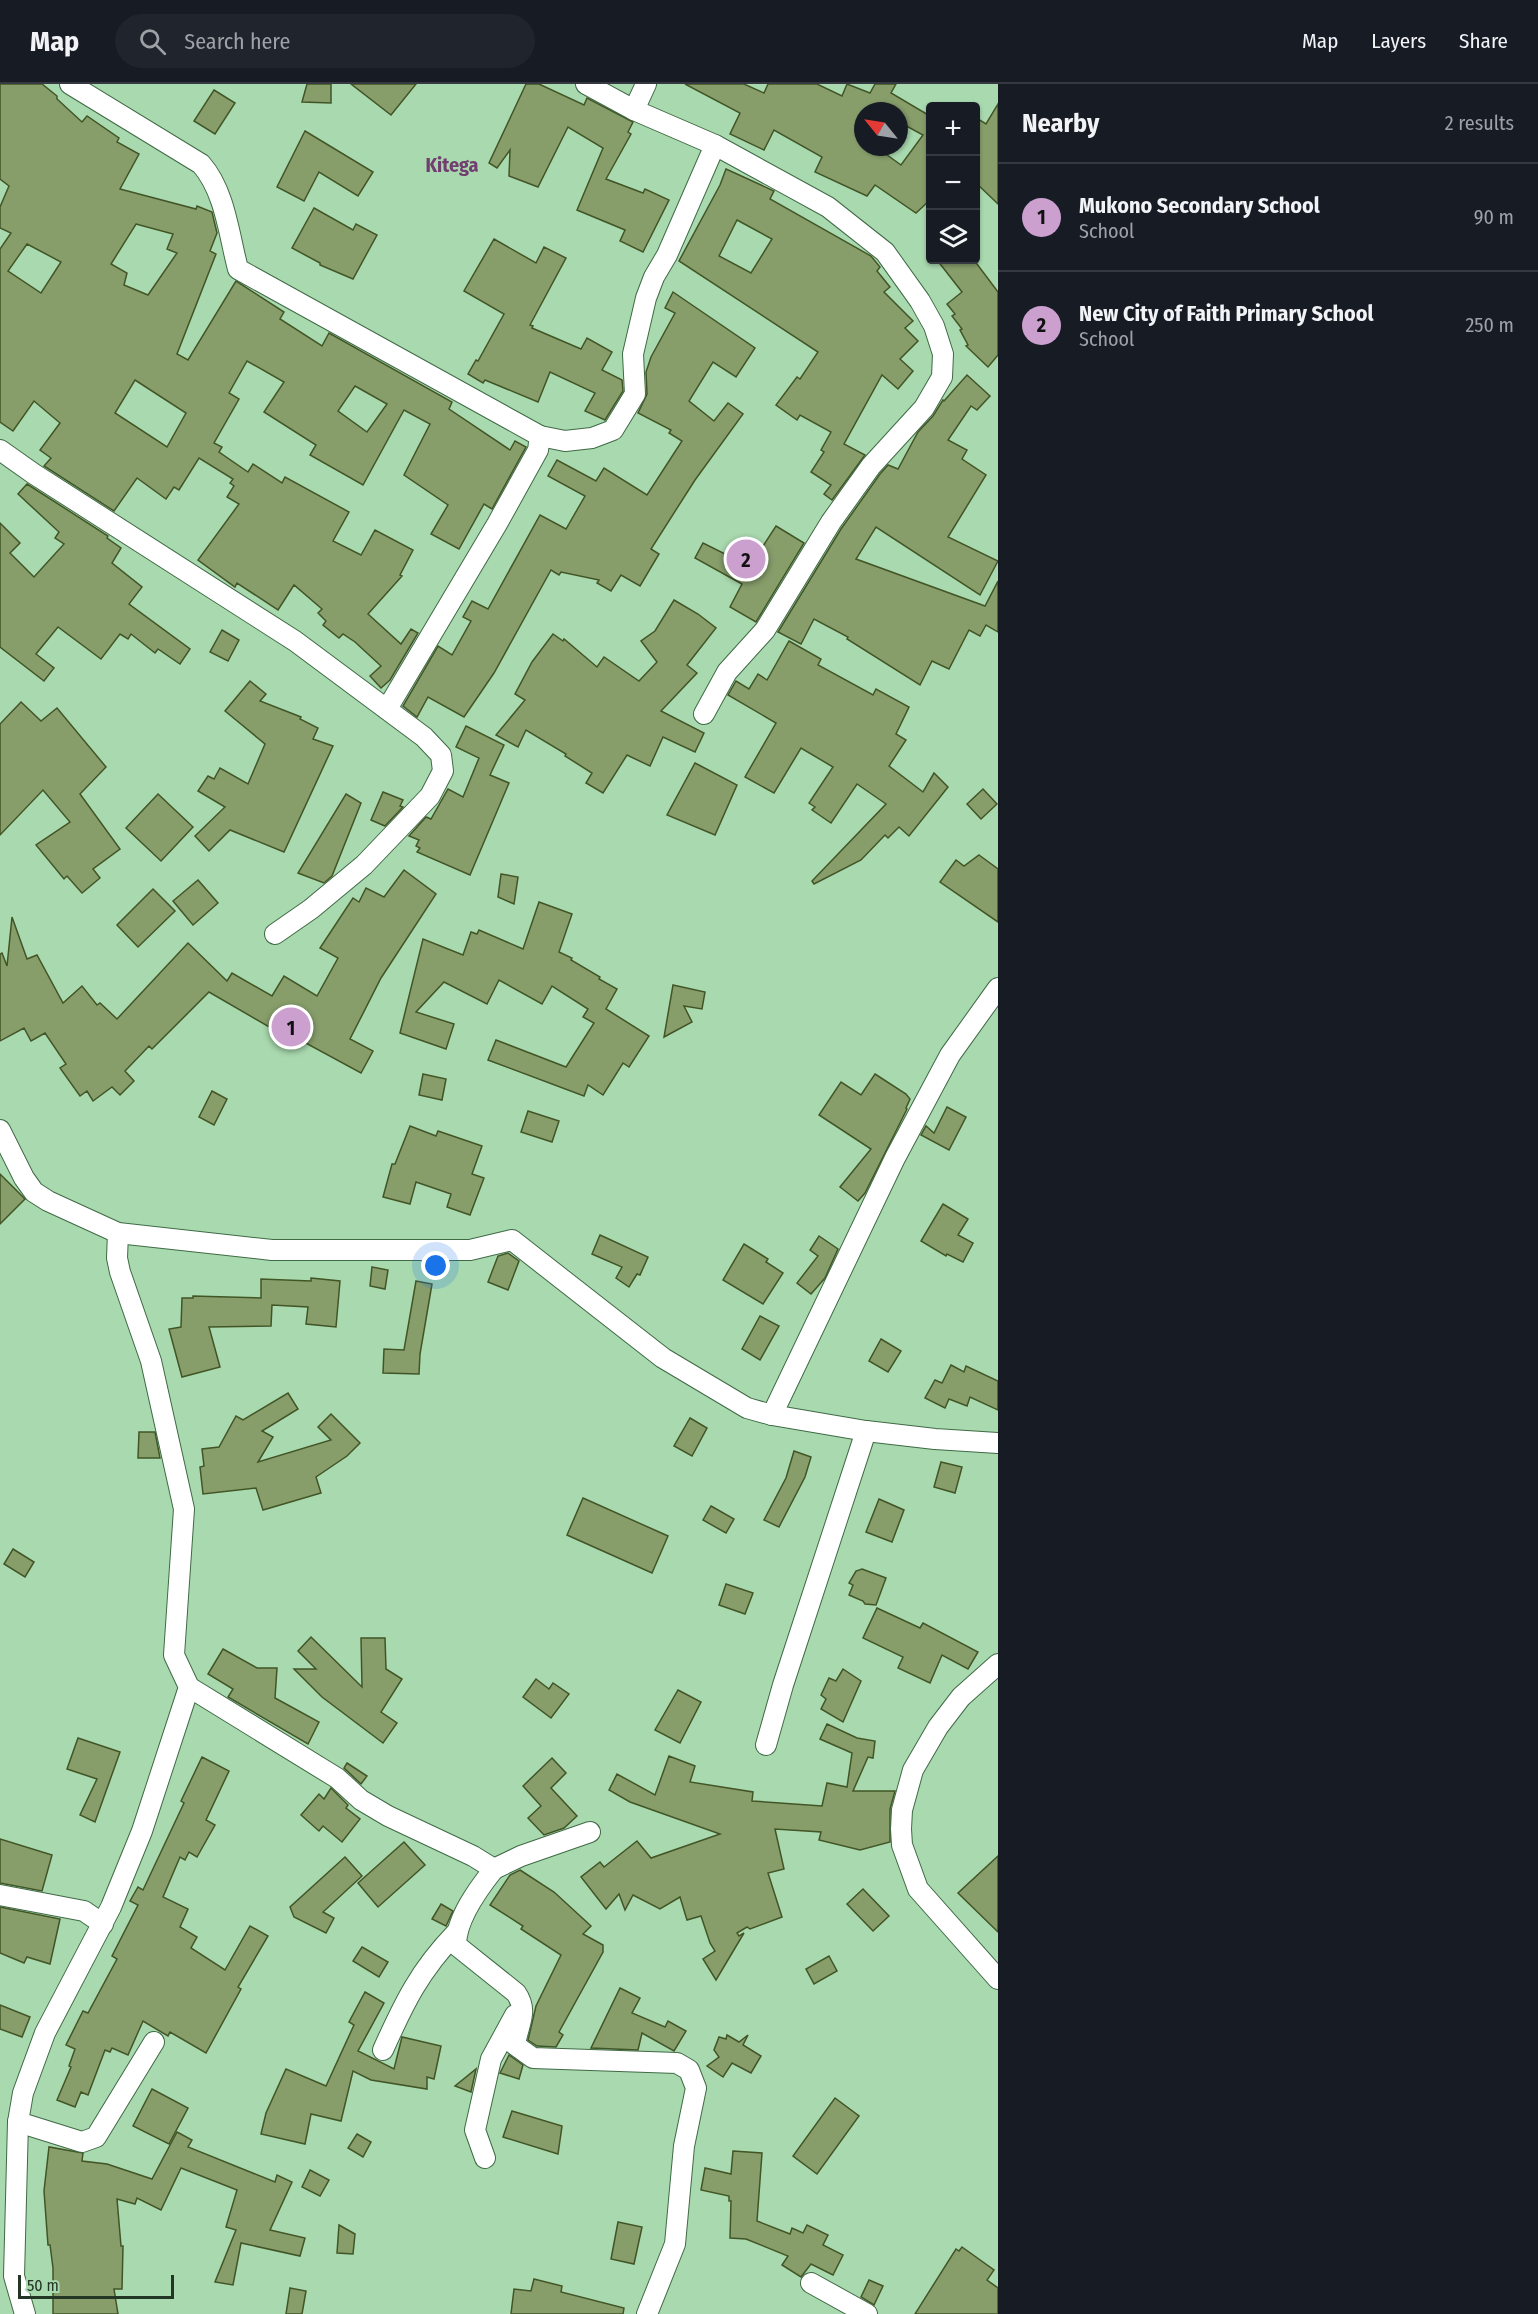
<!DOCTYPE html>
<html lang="en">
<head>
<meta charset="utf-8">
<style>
  body { margin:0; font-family:"Fira Sans Condensed",sans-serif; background:#20242c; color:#f1f3f6 }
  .controls { position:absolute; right:18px; top:18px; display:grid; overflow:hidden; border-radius:6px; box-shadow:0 2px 4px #0004 }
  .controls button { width:54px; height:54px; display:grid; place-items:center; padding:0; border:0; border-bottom:2px solid #363941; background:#171b24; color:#f1f3f6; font:30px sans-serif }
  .compass { position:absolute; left:854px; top:18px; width:54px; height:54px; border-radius:50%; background:#171b24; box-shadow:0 2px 4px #0004; rotate:300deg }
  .scale { position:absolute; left:18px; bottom:15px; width:156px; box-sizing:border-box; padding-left:6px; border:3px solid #233525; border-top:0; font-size:16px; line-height:21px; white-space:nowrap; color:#233525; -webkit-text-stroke:4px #a9d9af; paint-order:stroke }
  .you { position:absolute; left:436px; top:1182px; width:21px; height:21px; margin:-15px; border:4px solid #fff; border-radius:50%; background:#1a73e8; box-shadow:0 0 0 9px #1a73e833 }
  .badge { display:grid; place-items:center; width:39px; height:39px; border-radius:50%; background:#cb9fce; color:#111; font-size:20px; font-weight:700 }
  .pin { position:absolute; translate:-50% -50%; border:3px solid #fff; box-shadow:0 2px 6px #0006 }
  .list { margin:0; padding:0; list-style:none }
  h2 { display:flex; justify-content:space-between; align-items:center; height:78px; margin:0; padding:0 24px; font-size:26px }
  h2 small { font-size:20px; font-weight:400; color:#9ea1a6 }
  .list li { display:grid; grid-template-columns:39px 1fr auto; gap:18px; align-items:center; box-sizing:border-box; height:108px; padding:0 24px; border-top:2px solid #363941 }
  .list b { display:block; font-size:22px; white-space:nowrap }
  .list p { margin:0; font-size:20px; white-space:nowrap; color:#9ea1a6 }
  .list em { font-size:20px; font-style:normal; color:#9ea1a6 }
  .icon { flex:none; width:33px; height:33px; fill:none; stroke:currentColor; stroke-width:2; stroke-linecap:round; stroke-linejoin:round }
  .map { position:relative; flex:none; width:998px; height:2230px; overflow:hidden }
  header { display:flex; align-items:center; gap:36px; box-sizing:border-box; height:84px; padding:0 30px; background:#171b24; border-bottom:2px solid #363941 }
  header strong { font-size:28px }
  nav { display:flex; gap:33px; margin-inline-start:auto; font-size:21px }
  .search { width:420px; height:54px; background:#20242c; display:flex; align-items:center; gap:15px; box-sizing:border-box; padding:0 21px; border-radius:33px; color:#9ea1a6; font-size:22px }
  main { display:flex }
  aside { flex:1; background:#171b24 }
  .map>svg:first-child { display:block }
  .building { fill:#879e6b; stroke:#425526; stroke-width:1.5; fill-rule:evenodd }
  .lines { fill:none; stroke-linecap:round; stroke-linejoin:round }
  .street-casing { stroke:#3f6a45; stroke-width:22 }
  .street { stroke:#fff; stroke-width:20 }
  .labels { text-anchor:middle; stroke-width:4.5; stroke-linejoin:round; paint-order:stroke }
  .quarter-label { font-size:20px; font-weight:bold; fill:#713e6f; stroke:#a9d9af }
</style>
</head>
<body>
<header>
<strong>Map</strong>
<div class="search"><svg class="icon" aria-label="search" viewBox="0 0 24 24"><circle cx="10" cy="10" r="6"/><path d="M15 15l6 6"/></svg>Search here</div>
<nav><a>Map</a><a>Layers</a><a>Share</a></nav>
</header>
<main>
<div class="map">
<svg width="998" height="2230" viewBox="0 0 998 2230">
  <rect width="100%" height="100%" fill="#a9d9af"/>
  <!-- building -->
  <g class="building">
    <path d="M0,0H42L57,12V15L82,38L87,32L119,54L117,58L139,70L120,105L196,125L197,122L212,128L217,149L210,167L216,170L177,270L188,276L236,197L284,228L280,235L322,262L329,249L452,318L449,325L510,366L515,357L526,363L492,425L484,420L459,465L431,450L448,421L404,391L430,340L404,326L363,401L310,371L316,361L264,328L284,298L247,277L229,309L239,315L214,359L222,363L219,368L248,388L253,380L282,399L285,393L349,428L333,457L361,471L375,446L413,466L400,491L402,492L368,530L401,560L411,545L418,549L390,596L381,604L370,592L381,582L355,558L343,550L339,554L323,541L326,537L318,529L322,525L294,501L278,526L237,499L235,503L198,476L239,420L227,413L234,402L230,399L233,395L199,374L179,406L174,403L166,415L137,394L114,427L44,382L51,374L40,366L60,339L34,317L13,347L0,338V165L11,149L0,144V123L9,102L0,95ZM136,140L173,150L167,165L177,169L148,211L124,201L127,189L111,180ZM27,160L61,178L41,209L8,187ZM135,296L186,329L167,363L115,329ZM355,302L387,320L367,348L338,327Z"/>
    <polygon points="307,0 331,0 331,19 302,18"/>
    <polygon points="351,0 416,0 391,31"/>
    <polygon points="526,0 539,0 584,21 587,14 633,38 628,48 631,50 606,95 643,109 645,105 669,116 643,168 620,157 625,146 577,126 603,64 568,43 538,103 509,92 510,66 497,84 489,79"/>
    <path d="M685,0H744L764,9L768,0H817L842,12L847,0L870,9L875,0H896L891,9L930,32V116L916,129L875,101L867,112L815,88L822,73L774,46L764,66L730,50L740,29ZM863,27H899V38L923,51L901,81L876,63H863Z"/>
    <polygon points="214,6 235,19 215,50 194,37"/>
    <polygon points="998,20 998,120 975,98 975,33 986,40"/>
    <polygon points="305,47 373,88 358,112 319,88 304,117 277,103"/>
    <path d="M726,85L774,107L770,115L871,172L880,183L877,187L890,203L884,208L913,237L905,244L918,257L900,275L913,287L898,305L882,291L844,360L865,371L832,416L824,410L831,401L811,388L824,368L821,366L831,348L800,331L797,336L776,321L797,293L800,295L818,268L679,177L720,101ZM737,136L772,155L751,189L719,172Z"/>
    <polygon points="314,124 353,146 356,140 377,151 353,195 320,181 320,179 292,164"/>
    <polygon points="494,155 536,179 544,163 566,174 530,241 533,242 532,244 581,265 587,254 612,268 602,286 622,296 623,307 605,336 585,327 595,309 550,288 538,318 485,296 483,299 468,290 476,276 478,277 504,230 464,207"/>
    <polygon points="937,176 974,176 998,208 998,271 988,283 966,262 968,261 960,246 962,245 952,232 955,230 947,220 962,208"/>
    <polygon points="673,208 755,264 736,293 713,278 689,317 714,337 728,319 743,330 695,396 651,465 659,470 640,502 621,491 611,507 597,499 599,496 561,488 559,491 551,486 494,589 464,633 428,613 417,633 403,622 438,562 452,571 471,537 463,533 472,517 488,525 540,431 566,445 585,412 548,392 557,376 596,397 604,384 647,411 682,357 669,349 671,346 638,329 647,310 646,288 651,273 675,229 665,224"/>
    <polygon points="967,291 990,312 977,326 971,322 948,356 967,366 962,375 986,391 948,453 998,477 980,511 876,443 856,475 985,522 998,497 998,548 986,541 980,552 969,546 949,585 932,577 920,601 847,555 848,553 814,535 801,560 778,548 841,445 880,390 888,381 898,385 918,348 933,332 943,316 944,317"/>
    <polygon points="27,400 108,452 107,454 121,464 112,479 142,503 129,520 190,565 180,580 158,565 155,569 131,550 128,555 120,550 101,575 58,543 36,570 54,584 44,597 0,563 0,439 20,459 10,469 34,493 64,460 55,454 59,448 18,410"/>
    <polygon points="776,442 804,459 756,538 730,523 742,500 695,474 703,459 727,471 731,462 756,473"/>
    <polygon points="674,516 698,530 716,544 687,581 697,589 661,627 704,649 695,668 663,653 650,682 627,671 603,709 586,699 592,689 565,672 566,670 526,646 518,663 496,651 525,616 515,610 532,578 553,550 563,557 564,555 597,583 604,573 639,597 657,578 641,557 655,547"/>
    <polygon points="222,546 239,556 228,577 210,568"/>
    <polygon points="789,557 821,575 818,581 873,611 876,605 909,623 896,650 906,656 889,682 923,708 934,689 948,703 909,752 899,743 888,754 885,751 861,776 814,800 812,797 886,720 857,700 831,739 812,726 815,723 809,719 833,683 801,664 774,709 745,693 776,639 728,611 736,597 749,605 758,590 767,596"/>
    <polygon points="250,597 266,610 260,617 301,633 300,635 318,644 313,655 333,662 284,768 230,746 209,767 195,752 225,723 198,707 208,692 214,695 220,684 248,700 265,660 225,627"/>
    <polygon points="21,618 41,637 57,624 106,683 80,710 120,765 93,785 100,794 82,809 67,792 64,795 36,761 70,738 43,706 0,751 0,640"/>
    <polygon points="466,642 504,661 490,691 509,699 470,791 417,768 420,764 416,762 419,756 409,752 426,733 431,735 448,705 463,713 479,674 456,663"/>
    <polygon points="695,679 737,701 715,751 667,731"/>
    <polygon points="983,705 997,720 981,735 967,720"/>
    <polygon points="383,708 403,716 400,722 403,723 385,742 371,736"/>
    <polygon points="158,710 193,743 161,777 126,744"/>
    <polygon points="346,710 361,719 332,792 324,799 298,789"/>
    <polygon points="979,771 998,785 998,838 940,798 956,776 964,782"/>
    <polygon points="404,786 436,810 381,894 350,955 373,967 361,989 304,958 302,962 209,908 152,965 149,962 125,987 134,997 120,1011 112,1003 93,1017 87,1007 80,1012 60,984 66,980 45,949 31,957 24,944 0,957 0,870 2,869 7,882 12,833 27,875 37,871 63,919 82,902 97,921 100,919 117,935 188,859 227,897 232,889 272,912 284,892 317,912 338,874 320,864 353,814 359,818 366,804 384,813"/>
    <polygon points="501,790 518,793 514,820 498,813"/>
    <polygon points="198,796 218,819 193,841 173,817"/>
    <polygon points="153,805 175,827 138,863 117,841"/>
    <polygon points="539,818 572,830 559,868 572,874 571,876 600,893 599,895 617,905 606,925 649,952 629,983 623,979 603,1011 588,1001 584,1012 488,976 496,956 566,983 594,939 583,933 588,925 552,902 542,920 499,896 487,920 444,898 416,928 454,940 446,965 400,949 423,855 463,871 471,848 477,850 479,846 523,865"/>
    <polygon points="673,901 705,908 702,925 684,922 692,938 664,953"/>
    <polygon points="423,990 446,995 442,1016 419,1011"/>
    <polygon points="875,990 906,1010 910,1015 906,1024 907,1025 865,1109 858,1117 840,1103 871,1065 819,1031 841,998 861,1011"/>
    <polygon points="212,1007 227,1015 214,1041 199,1033"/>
    <polygon points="947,1023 966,1033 949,1066 921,1051 926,1042 934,1049"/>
    <polygon points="528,1027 559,1037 552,1058 521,1048"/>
    <polygon points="410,1042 436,1052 438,1047 482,1062 472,1090 484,1094 470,1131 447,1123 451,1110 416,1098 410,1120 383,1113 392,1080 395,1080"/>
    <polygon points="0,1090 25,1115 0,1140"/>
    <polygon points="943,1120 968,1135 958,1151 973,1159 963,1178 947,1170 946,1172 921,1157"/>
    <polygon points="600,1151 648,1173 640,1191 637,1190 629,1203 616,1194 622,1183 592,1170"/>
    <polygon points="819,1152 838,1165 825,1194 811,1210 797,1199 818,1172 810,1166"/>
    <polygon points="744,1160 768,1175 766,1178 783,1189 763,1220 723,1196"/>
    <polygon points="508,1169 519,1177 508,1206 488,1198 498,1172"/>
    <polygon points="372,1183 388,1186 385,1205 370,1202"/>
    <polygon points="311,1194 340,1197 336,1243 306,1240 308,1223 272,1221 271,1242 209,1243 220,1283 182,1293 169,1245 181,1243 182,1214 193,1214 193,1212 261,1214 261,1195 311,1197"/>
    <polygon points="416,1197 432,1200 420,1270 419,1290 383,1289 384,1265 404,1266"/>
    <polygon points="760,1232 779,1242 760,1276 742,1265"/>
    <polygon points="881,1255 901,1267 888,1288 869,1277"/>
    <polygon points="951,1281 964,1288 966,1282 998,1297 998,1326 970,1313 967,1322 949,1315 945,1324 925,1314 935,1296 942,1299"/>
    <polygon points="288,1309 298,1325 262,1347 273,1353 258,1378 331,1356 318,1343 331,1330 360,1359 347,1372 316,1393 321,1409 263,1426 256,1404 203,1410 200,1383 204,1382 202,1365 219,1363 236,1332 243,1336"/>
    <polygon points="690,1334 707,1344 692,1372 674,1362"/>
    <polygon points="139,1348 155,1348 160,1374 138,1374"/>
    <polygon points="794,1367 811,1373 805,1393 779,1443 764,1436 786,1394"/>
    <polygon points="941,1378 962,1383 955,1409 934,1403"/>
    <polygon points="583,1414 668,1452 652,1489 567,1451"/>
    <polygon points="879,1415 904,1426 892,1458 866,1448"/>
    <polygon points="711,1422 734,1435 726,1449 703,1436"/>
    <polygon points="13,1465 34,1478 25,1493 4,1480"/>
    <polygon points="862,1485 886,1494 876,1521 865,1520 863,1517 849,1511 853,1501 849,1499 856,1487"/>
    <polygon points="726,1500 753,1509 745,1530 719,1521"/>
    <polygon points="877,1524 920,1544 923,1539 978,1568 968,1585 942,1571 930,1599 898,1584 903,1573 863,1554"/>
    <polygon points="311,1553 362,1603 361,1554 385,1554 386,1585 402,1595 381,1628 397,1639 383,1659 322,1613 294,1585 316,1585 298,1567"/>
    <polygon points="223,1565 257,1584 277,1584 275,1614 319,1638 308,1660 228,1613 233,1605 208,1590"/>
    <polygon points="843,1585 861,1597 843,1638 821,1625 826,1615 821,1611 829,1594 836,1597"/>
    <polygon points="536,1595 549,1605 553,1599 569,1610 551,1634 523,1613"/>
    <polygon points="678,1606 701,1618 680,1659 655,1646"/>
    <polygon points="827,1640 857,1654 875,1657 873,1674 868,1673 853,1707 895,1707 890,1725 890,1758 860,1766 819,1756 821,1748 775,1745 784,1785 768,1789 782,1833 750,1845 747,1843 737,1849 739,1852 744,1849 716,1896 703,1875 715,1867 710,1859 701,1832 687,1836 680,1813 660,1825 633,1811 625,1826 619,1810 606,1825 581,1793 600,1778 604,1783 637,1757 651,1774 720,1750 630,1718 609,1706 617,1690 655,1711 669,1672 695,1682 690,1698 753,1708 752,1717 822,1722 827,1699 847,1703 852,1669 820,1655"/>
    <polygon points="78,1654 120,1668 95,1738 80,1731 97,1695 67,1685"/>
    <polygon points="202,1673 229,1687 206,1736 215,1741 197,1773 189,1768 185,1776 180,1773 163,1813 188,1825 180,1843 197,1853 191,1864 225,1886 250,1842 268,1852 238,1903 241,1905 206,1969 170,1948 168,1952 143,1937 128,1971 112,1964 110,1968 105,1966 88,2011 81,2008 75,2023 57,2016 71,1983 69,1982 75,1965 66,1961 83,1927 88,1929 117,1875 112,1872 138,1821 130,1817 138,1803 143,1806 184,1719 181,1717"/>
    <polygon points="552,1674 566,1689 551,1704 577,1732 564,1744 544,1751 528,1734 541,1722 523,1702"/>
    <polygon points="347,1679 367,1692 361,1700 344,1684"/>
    <polygon points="331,1704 348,1721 346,1724 360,1735 342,1758 323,1742 319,1747 301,1731 319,1710 324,1715"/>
    <polygon points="0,1755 52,1771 42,1807 0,1799"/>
    <polygon points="404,1758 425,1781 378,1823 358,1799"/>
    <polygon points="998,1772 998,1848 958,1809"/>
    <polygon points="345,1773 362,1792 323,1828 334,1834 326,1849 294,1833 290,1823"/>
    <polygon points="520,1786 554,1808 591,1842 583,1850 603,1861 603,1868 559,1948 563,1951 556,1963 537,1962 528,1956 536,1922 561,1871 521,1845 523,1842 490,1821 510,1791"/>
    <polygon points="863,1805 889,1832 873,1847 847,1820"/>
    <polygon points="441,1820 453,1827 446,1842 432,1835"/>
    <polygon points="0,1823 60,1835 50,1880 27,1873 24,1879 0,1869"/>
    <polygon points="362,1863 388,1878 379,1893 353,1877"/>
    <polygon points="829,1872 837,1887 814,1900 806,1885"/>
    <polygon points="620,1904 640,1914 632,1929 665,1943 668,1937 686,1947 674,1967 642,1949 638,1966 591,1964"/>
    <polygon points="365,1908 384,1919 358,1967 394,1985 402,1953 441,1962 434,1995 427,1993 427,2005 371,1996 353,1987 341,2037 311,2030 305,2060 261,2050 266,2029 286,1985 326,2002 354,1941 349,1938"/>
    <polygon points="0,1921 30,1933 22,1953 0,1945"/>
    <polygon points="727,1951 739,1958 748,1951 743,1961 761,1972 751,1989 732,1979 723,1993 707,1982 719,1973 714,1966 719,1953 726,1955"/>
    <polygon points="509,1971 523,1981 519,1995 500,1989"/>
    <polygon points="476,1985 471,2008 455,2002"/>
    <polygon points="152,2005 188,2024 169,2060 133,2042"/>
    <polygon points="835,2014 859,2032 817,2090 793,2072"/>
    <polygon points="512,2027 562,2042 558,2070 503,2053"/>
    <polygon points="177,2048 192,2056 188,2063 275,2098 277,2091 292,2098 270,2146 305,2154 300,2172 241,2159 233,2201 215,2198 236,2146 226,2143 237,2106 181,2084 161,2126 137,2114 135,2120 117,2115 121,2162 123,2162 122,2205 114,2205 118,2230 53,2230 53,2184 50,2161 48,2161 44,2107 49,2063 83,2069 82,2077 107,2080 152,2095"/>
    <polygon points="357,2050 371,2058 363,2073 348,2064"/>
    <polygon points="733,2067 762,2069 757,2137 790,2150 792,2144 803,2149 807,2141 828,2151 823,2161 843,2171 833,2191 811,2180 801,2193 782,2181 788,2172 746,2155 730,2154 731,2117 729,2117 729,2112 701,2106 705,2084 731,2090"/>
    <polygon points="310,2086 329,2096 320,2112 302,2103"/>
    <polygon points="618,2138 642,2143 634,2180 611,2175"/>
    <polygon points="339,2141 355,2150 353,2170 337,2169"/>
    <polygon points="962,2163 994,2186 987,2196 998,2204 998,2230 915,2230 956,2165 959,2167"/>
    <polygon points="534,2195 562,2202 561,2208 624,2224 623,2230 511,2230 514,2205 531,2207"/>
    <polygon points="869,2196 883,2202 874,2221 861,2213"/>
    <polygon points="290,2204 306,2207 302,2230 286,2230"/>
  </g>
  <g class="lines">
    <defs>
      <g id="street">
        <path d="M70,0L201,80C225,107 229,151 238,185L540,352L565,357L592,354L613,346L635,310L633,270L646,214L654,193L667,171L715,61"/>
        <polyline points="586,0 634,26 715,61 828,123 885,168 920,217 934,242 943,270 942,293 924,324 871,382 831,438 765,546 727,588 704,630"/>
        <polyline points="634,26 646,0"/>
        <polyline points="0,366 34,390 295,557 424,653 441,671 443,687 430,712 364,781 311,825 275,850"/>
        <polyline points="387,625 497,440 538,366 540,352"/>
        <polyline points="0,1046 24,1094 34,1108 48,1117 118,1149 272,1166 470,1166 512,1156 663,1274 747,1324 772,1331 866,1347 935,1355 998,1359"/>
        <polyline points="772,1331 895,1074 950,971 998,904"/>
        <polyline points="998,1580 961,1613 938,1643 913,1686 902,1726 901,1745 902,1761 918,1805 998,1895"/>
        <path d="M189,1603L337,1694L361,1716L388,1732L473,1772L494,1785C478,1805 456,1835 456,1861L516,1909C529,1928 518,1940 515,1961L533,1974L677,1979L689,1986L696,2004L684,2062L675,2160L647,2230"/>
        <polyline points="766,1661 783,1601 866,1347"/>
        <polyline points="494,1785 521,1772 590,1748"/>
        <polyline points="0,1811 84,1827 103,1840"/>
        <path d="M383,1966C404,1919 420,1886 456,1849"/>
        <polyline points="18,2038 82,2058 96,2053 154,1958"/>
        <polyline points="485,2074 475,2046 491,1975 515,1931"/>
        <polyline points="811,2199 867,2230"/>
        <polyline points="25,2230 14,2192 18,2038 23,2009 45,1949 111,1823 142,1747 189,1603 174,1571 184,1425 151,1277 120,1188 117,1174 118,1149"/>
      </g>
    </defs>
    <!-- street casing -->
    <use href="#street" class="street-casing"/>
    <!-- street -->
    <use href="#street" class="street"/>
  </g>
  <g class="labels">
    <!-- quarter labels -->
    <g class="quarter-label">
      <text x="452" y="88">Kitega</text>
    </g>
  </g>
</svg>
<div class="controls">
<button>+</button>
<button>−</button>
<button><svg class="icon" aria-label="layers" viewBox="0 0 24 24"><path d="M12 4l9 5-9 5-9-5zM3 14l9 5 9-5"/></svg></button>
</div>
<svg class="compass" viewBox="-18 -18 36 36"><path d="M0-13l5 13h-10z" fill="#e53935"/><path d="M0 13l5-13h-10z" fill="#9ea1a6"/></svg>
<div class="scale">50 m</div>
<div class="you"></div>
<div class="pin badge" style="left:291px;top:943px">1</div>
<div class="pin badge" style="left:746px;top:475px">2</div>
</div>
<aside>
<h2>Nearby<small>2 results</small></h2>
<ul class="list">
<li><span class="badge">1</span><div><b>Mukono Secondary School</b><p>School</p></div><em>90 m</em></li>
<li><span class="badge">2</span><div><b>New City of Faith Primary School</b><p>School</p></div><em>250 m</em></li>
</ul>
</aside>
</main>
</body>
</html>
